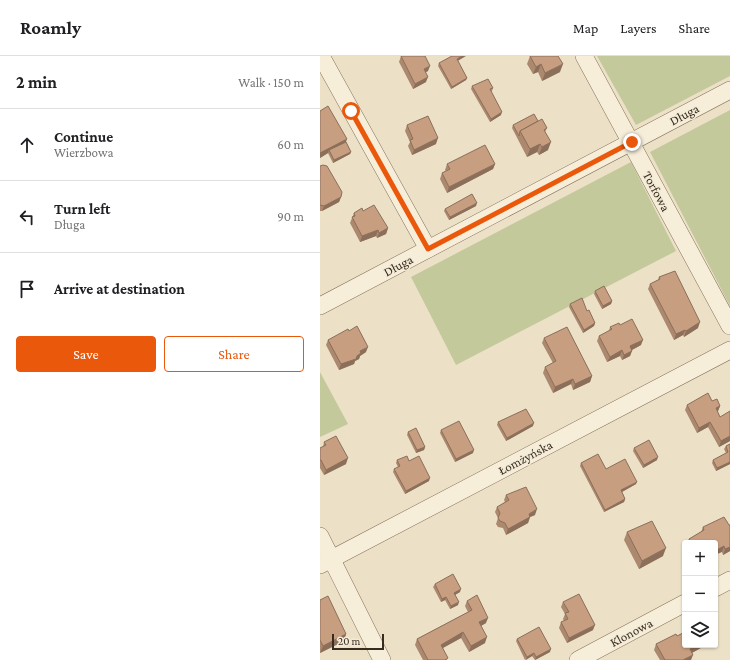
<!DOCTYPE html>
<html lang="en">
<head>
<meta charset="utf-8">
<style>
  body { margin:0; font-family:"Crimson Pro",serif; background:#f2f2f2; color:#202124 }
  .controls { position:absolute; right:12px; bottom:12px; display:grid; overflow:hidden; border-radius:4px; box-shadow:0 1px 3px #0004 }
  .controls button { width:36px; height:36px; display:grid; place-items:center; padding:0; border:0; border-bottom:1px solid #e0e0e0; background:#fff; color:#202124; font:20px sans-serif }
  .scale { position:absolute; left:12px; bottom:10px; width:52px; box-sizing:border-box; padding-left:4px; border:2px solid #382c20; border-top:0; font-size:11px; line-height:14px; white-space:nowrap; color:#382c20; -webkit-text-stroke:3px #f4ebd7; paint-order:stroke }
  .stop { position:absolute; width:12px; height:12px; margin:-9px; border:3px solid #ea580c; border-radius:50%; background:#fff }
  .stop.end { background:#ea580c; border-color:#fff; box-shadow:0 1px 4px #0008 }
  .list { margin:0; padding:0; list-style:none }
  h2 { display:flex; justify-content:space-between; align-items:center; height:52px; margin:0; padding:0 16px; font-size:17px }
  h2 small { font-size:13px; font-weight:400; color:#757577 }
  .list li { display:grid; grid-template-columns:26px 1fr auto; gap:12px; align-items:center; box-sizing:border-box; height:72px; padding:0 16px; border-top:1px solid #e0e0e0 }
  .list b { display:block; font-size:15px; white-space:nowrap }
  .list p { margin:0; font-size:13px; white-space:nowrap; color:#757577 }
  .list em { font-size:13px; font-style:normal; color:#757577 }
  .actions { display:flex; gap:8px; padding:12px 16px }
  .actions a { flex:1; padding:9px 0; border:1px solid #ea580c; border-radius:4px; text-align:center; font-size:14px; color:#ea580c }
  .actions .main { background:#ea580c; color:#fff }
  .icon { flex:none; width:22px; height:22px; fill:none; stroke:currentColor; stroke-width:2; stroke-linecap:round; stroke-linejoin:round }
  .map { position:relative; flex:none; width:410px; height:604px; overflow:hidden }
  header { display:flex; align-items:center; gap:24px; box-sizing:border-box; height:56px; padding:0 20px; background:#fff; border-bottom:1px solid #e0e0e0 }
  header strong { font-size:19px }
  nav { display:flex; gap:22px; margin-inline-start:auto; font-size:14px }
  main { display:flex }
  aside { flex:1; background:#fff }
  .map>svg:first-child { display:block }
  .green { fill:#c4c99c }
  .lines { fill:none; stroke-linecap:round; stroke-linejoin:round }
  .minor-casing { stroke:#86745e; stroke-width:18 }
  .minor { stroke:#f7eeda; stroke-width:17 }
  .wall { fill:#ab886e }
  .shaded-wall { fill:#8b6f5a }
  .building { fill:#c79e80; stroke:#8b6f5a }
  .route { stroke:#ea580c; stroke-width:5 }
  .labels { text-anchor:middle; stroke-width:3; stroke-linejoin:round; paint-order:stroke }
  .street-label { font-size:13px; fill:#382c20; stroke:#f4ebd7 }
</style>
</head>
<body>
<header>
<strong>Roamly</strong>
<nav><a>Map</a><a>Layers</a><a>Share</a></nav>
</header>
<main>
<aside>
<h2>2 min<small>Walk · 150 m</small></h2>
<ul class="list">
<li><svg class="icon" aria-label="ahead" viewBox="0 0 24 24"><path d="M12 20V5M6 11l6-6 6 6"/></svg><div><b>Continue</b><p>Wierzbowa</p></div><em>60 m</em></li>
<li><svg class="icon" aria-label="left" viewBox="0 0 24 24"><path d="M17 20v-9H6M10 6l-5 5 5 5"/></svg><div><b>Turn left</b><p>Długa</p></div><em>90 m</em></li>
<li><svg class="icon" aria-label="arrive" viewBox="0 0 24 24"><path d="M6 21V4h12l-3 4 3 4H6"/></svg><div><b>Arrive at destination</b></div></li>
</ul>
<div class="actions"><a class="main">Save</a><a>Share</a></div>
</aside>
<div class="map">
<svg width="410" height="604" viewBox="0 0 410 604">
  <rect width="100%" height="100%" fill="#ece1c7"/>
  <!-- green -->
  <g class="green">
    <polygon points="277,0 410,0 410,20 316,69"/>
    <polygon points="410,54 410,250 330,96"/>
    <polygon points="311,106 356,195 136,309 91,221"/>
    <polygon points="0,316 28,368 0,381"/>
  </g>
  <g class="lines">
    <defs>
      <g id="minor">
        <polyline points="1,0 108,193"/>
        <polyline points="264,0 410,270"/>
        <polyline points="0,250 410,34"/>
        <polyline points="0,480 62,604"/>
        <polyline points="0,509 410,294"/>
        <polyline points="395,532 410,524"/>
        <polyline points="258,604 365,547"/>
      </g>
    </defs>
    <!-- minor casing -->
    <use href="#minor" class="minor-casing"/>
    <!-- minor -->
    <use href="#minor" class="minor"/>
  </g>
  <!-- wall -->
  <g class="wall">
    <polygon points="81,0 108,15 106,16 106,26 93,33 79,6"/>
    <polygon points="210,0 240,16 222,25 218,16 213,18 207,8"/>
    <polygon points="119,7 147,22 146,24 131,33 118,10"/>
    <polygon points="152,30 173,32 172,35 171,35 181,59 170,66 151,33"/>
    <polygon points="0,55 26,86 31,96 30,98 13,107 8,97 0,102"/>
    <polygon points="218,65 227,72 225,76 228,94 219,99 217,96 207,101 192,72 193,69"/>
    <polygon points="87,69 116,88 92,99 88,90 90,86 85,75"/>
    <polygon points="127,108 175,108 173,113 127,137 120,123 122,117 126,115 125,114"/>
    <polygon points="0,110 21,141 19,146 2,155 0,155"/>
    <polygon points="156,150 129,164 124,155 125,153"/>
    <polygon points="43,155 68,172 66,178 57,182 56,180 40,186 30,167 34,157"/>
    <polygon points="339,221 378,272 364,281 363,279 354,284 328,233 330,228 338,224"/>
    <polygon points="275,235 292,245 291,248 282,253 274,238"/>
    <polygon points="250,248 267,255 275,267 274,270 263,277 249,251"/>
    <polygon points="300,269 321,289 312,294 310,300 302,304 300,300 287,306 277,285 279,280 289,275 290,271"/>
    <polygon points="29,275 46,296 40,300 39,303 35,305 34,308 19,314 6,289 8,284"/>
    <polygon points="224,282 272,320 270,326 253,334 251,328 233,337 223,317 225,311 233,307 222,287"/>
    <polygon points="392,345 400,350 398,355 397,356 410,385 399,391 388,371 377,377 365,354 367,349"/>
    <polygon points="178,366 213,370 186,385 177,369"/>
    <polygon points="121,374 153,397 135,406 120,377"/>
    <polygon points="88,376 105,391 104,394 96,397 87,379"/>
    <polygon points="4,386 26,408 4,419 0,412 0,392 3,391"/>
    <polygon points="410,388 410,408 396,415 392,407 393,404 406,397 404,393 406,390"/>
    <polygon points="314,392 337,404 323,412 313,395"/>
    <polygon points="77,404 89,405 109,425 85,438 73,416 74,413 78,411 76,407"/>
    <polygon points="261,407 316,428 302,436 305,443 304,446 284,456 260,410"/>
    <polygon points="186,439 215,459 210,461 208,467 186,479 183,472 178,471 176,468 178,462 175,456 177,451 185,446 184,444"/>
    <polygon points="409,469 410,469 410,495 403,499 402,496 395,487 367,487 369,483 381,476 383,471"/>
    <polygon points="307,476 343,500 319,513 304,484"/>
    <polygon points="115,528 140,536 135,539 138,549 130,553 125,544 121,546 113,531"/>
    <polygon points="0,544 26,578 24,585 0,597"/>
    <polygon points="147,545 166,567 161,570 165,587 149,596 141,582 123,592 127,604 103,604 95,589 97,583 148,556 145,550"/>
    <polygon points="243,546 273,574 247,587 239,572 241,566 244,565 243,563 245,558 241,551"/>
    <polygon points="357,580 365,589 386,589 372,597 371,604 340,604 334,594 336,588"/>
    <polygon points="197,583 230,596 215,604 212,600 205,604 196,585"/>
  </g>
  <!-- shaded-wall -->
  <g class="shaded-wall">
    <polygon points="142,0 146,0 136,6 137,3"/>
    <polygon points="221,8 218,16 213,18 216,11"/>
    <polygon points="243,8 240,16 222,25 225,17"/>
    <polygon points="110,10 108,15 102,18 104,13"/>
    <polygon points="108,21 106,26 93,33 95,28"/>
    <polygon points="147,22 146,24 131,33 132,31"/>
    <polygon points="182,56 181,59 170,66 171,63"/>
    <polygon points="118,82 116,88 92,99 94,94"/>
    <polygon points="27,83 25,89 9,94 8,97 0,102 0,97"/>
    <polygon points="231,86 228,94 219,99 222,91"/>
    <polygon points="220,88 217,96 207,101 210,93"/>
    <polygon points="31,96 30,98 13,107 14,104"/>
    <polygon points="175,108 173,113 127,137 129,131"/>
    <polygon points="21,141 19,146 2,155 4,150"/>
    <polygon points="157,147 156,150 129,164 130,161"/>
    <polygon points="68,172 66,178 57,182 59,177"/>
    <polygon points="58,174 56,180 40,186 42,180"/>
    <polygon points="292,245 291,248 282,253 283,250"/>
    <polygon points="380,266 378,272 364,281 366,275"/>
    <polygon points="275,267 274,270 263,277 264,274"/>
    <polygon points="365,274 363,279 354,284 356,278"/>
    <polygon points="323,284 321,289 308,296 310,290"/>
    <polygon points="48,291 46,296 40,300 39,303 35,305 34,308 19,314 21,308 37,300 40,295"/>
    <polygon points="302,294 300,300 287,306 290,301"/>
    <polygon points="312,295 310,300 302,304 304,299"/>
    <polygon points="272,320 270,326 253,334 255,328"/>
    <polygon points="253,323 251,328 233,337 235,331"/>
    <polygon points="400,350 398,355 394,358 396,352"/>
    <polygon points="390,366 388,371 377,377 379,372"/>
    <polygon points="214,367 213,370 186,385 187,382"/>
    <polygon points="410,380 410,385 399,391 401,385"/>
    <polygon points="105,391 104,394 96,397 97,394"/>
    <polygon points="154,394 153,397 135,406 136,403"/>
    <polygon points="338,401 337,404 323,412 324,409"/>
    <polygon points="28,402 26,408 4,419 6,414"/>
    <polygon points="410,406 410,408 396,415 397,412"/>
    <polygon points="110,422 109,425 85,438 86,435"/>
    <polygon points="317,426 316,428 300,437 301,434"/>
    <polygon points="305,443 304,446 284,456 285,454"/>
    <polygon points="217,453 215,459 210,461 208,467 186,479 188,473 209,458"/>
    <polygon points="404,490 402,496 395,499 395,495"/>
    <polygon points="410,491 410,495 403,499 405,493"/>
    <polygon points="346,492 343,500 319,513 322,505"/>
    <polygon points="141,533 140,536 133,540 134,537"/>
    <polygon points="126,541 125,544 121,546 122,543"/>
    <polygon points="139,546 138,549 130,553 131,550"/>
    <polygon points="168,562 166,567 157,572 159,566"/>
    <polygon points="275,569 273,574 247,587 249,582"/>
    <polygon points="143,576 141,582 119,594 121,589"/>
    <polygon points="26,578 24,585 0,597 3,590"/>
    <polygon points="167,581 165,587 149,596 151,590"/>
    <polygon points="378,589 386,589 368,599 370,593"/>
    <polygon points="231,593 230,596 215,604 216,601"/>
    <polygon points="214,597 212,600 206,604 207,601"/>
    <polygon points="373,599 371,604 363,604"/>
  </g>
  <!-- building -->
  <g class="building">
    <polygon points="81,0 105,0 110,10 104,13 108,21 95,28"/>
    <polygon points="132,0 142,0 137,3 147,22 132,31 119,7"/>
    <polygon points="210,0 238,0 243,8 225,17 221,8 216,11"/>
    <polygon points="168,23 173,32 170,33 182,56 171,63 152,30"/>
    <polygon points="8,50 27,83 0,97 0,55"/>
    <polygon points="214,58 218,65 200,75 199,80 193,69"/>
    <polygon points="108,60 118,82 94,94 90,84 93,83 87,69"/>
    <polygon points="222,63 227,72 224,74 231,86 222,91 220,88 210,93 200,75"/>
    <polygon points="26,86 31,96 14,104 9,94"/>
    <polygon points="165,89 175,108 129,131 122,117 130,113 127,108"/>
    <polygon points="3,109 7,110 22,136 21,141 4,150 0,149 0,110"/>
    <polygon points="152,138 157,147 130,161 125,153"/>
    <polygon points="54,149 68,172 59,177 58,174 42,180 32,161 35,160 34,157 42,152 43,155"/>
    <polygon points="355,215 380,266 366,275 365,274 356,278 330,228 340,223 339,221"/>
    <polygon points="284,230 292,245 283,250 275,235"/>
    <polygon points="262,242 267,255 269,254 275,267 264,274 250,248"/>
    <polygon points="312,263 323,284 310,290 312,295 304,299 302,294 290,301 279,280 292,273 290,271 299,267 300,269"/>
    <polygon points="37,270 48,291 40,295 41,297 37,300 36,303 21,308 8,284 28,273 29,275"/>
    <polygon points="247,271 272,320 255,328 253,323 235,331 225,311 236,305 224,282"/>
    <polygon points="388,337 392,345 397,343 400,350 396,352 400,361 410,355 410,380 401,385 390,366 379,372 367,349"/>
    <polygon points="206,353 214,367 187,382 178,366"/>
    <polygon points="139,365 154,394 136,403 121,374"/>
    <polygon points="96,372 105,391 97,394 88,376"/>
    <polygon points="16,380 28,402 6,414 1,404 0,404 0,392 6,389 4,386"/>
    <polygon points="329,384 338,401 324,409 314,392"/>
    <polygon points="410,388 410,406 397,412 393,404 408,396 406,390"/>
    <polygon points="278,398 286,413 305,403 317,426 301,434 305,443 285,454 261,407"/>
    <polygon points="87,400 89,405 99,400 110,422 86,435 74,413 80,410 77,404"/>
    <polygon points="206,431 217,453 209,458 210,461 188,473 185,467 180,465 178,462 180,457 177,451 189,444 186,439"/>
    <polygon points="404,461 409,469 410,469 410,491 405,493 404,490 395,495 395,487 371,487 369,483 384,474 383,471"/>
    <polygon points="332,465 346,492 322,505 307,476"/>
    <polygon points="133,518 141,533 134,537 139,546 131,550 126,541 122,543 115,528"/>
    <polygon points="259,538 275,569 249,582 241,566 248,563 245,557 249,556 243,546"/>
    <polygon points="157,539 168,562 159,566 167,581 151,590 143,576 121,589 128,602 125,604 108,604 97,583 152,554 147,545"/>
    <polygon points="8,540 26,578 3,590 0,584 0,544"/>
    <polygon points="219,571 231,593 216,601 214,597 207,601 197,583"/>
    <polygon points="365,576 365,589 378,589 370,593 373,599 363,604 345,604 336,588 356,578 357,580"/>
  </g>
  <g class="lines">
    <!-- route -->
    <polyline class="route" points="31,55 108,193 312,86"/>
  </g>
  <g class="labels">
    <!-- street labels -->
    <g class="street-label">
      <text transform="translate(364 58) rotate(-28)" y="5">Długa</text>
      <text transform="translate(337 135) rotate(62)" y="5">Torfowa</text>
      <text transform="translate(78 209) rotate(-28)" y="5">Długa</text>
      <text transform="translate(205 401) rotate(-28)" y="5">Łomżyńska</text>
      <text transform="translate(311 576) rotate(-28)" y="5">Klonowa</text>
    </g>
  </g>
</svg>
<div class="controls">
<button>+</button>
<button>−</button>
<button><svg class="icon" aria-label="layers" viewBox="0 0 24 24"><path d="M12 4l9 5-9 5-9-5zM3 14l9 5 9-5"/></svg></button>
</div>
<div class="scale">20 m</div>
<div class="stop" style="left:31px;top:55px"></div>
<div class="stop end" style="left:312px;top:86px"></div>
</div>
</main>
</body>
</html>
